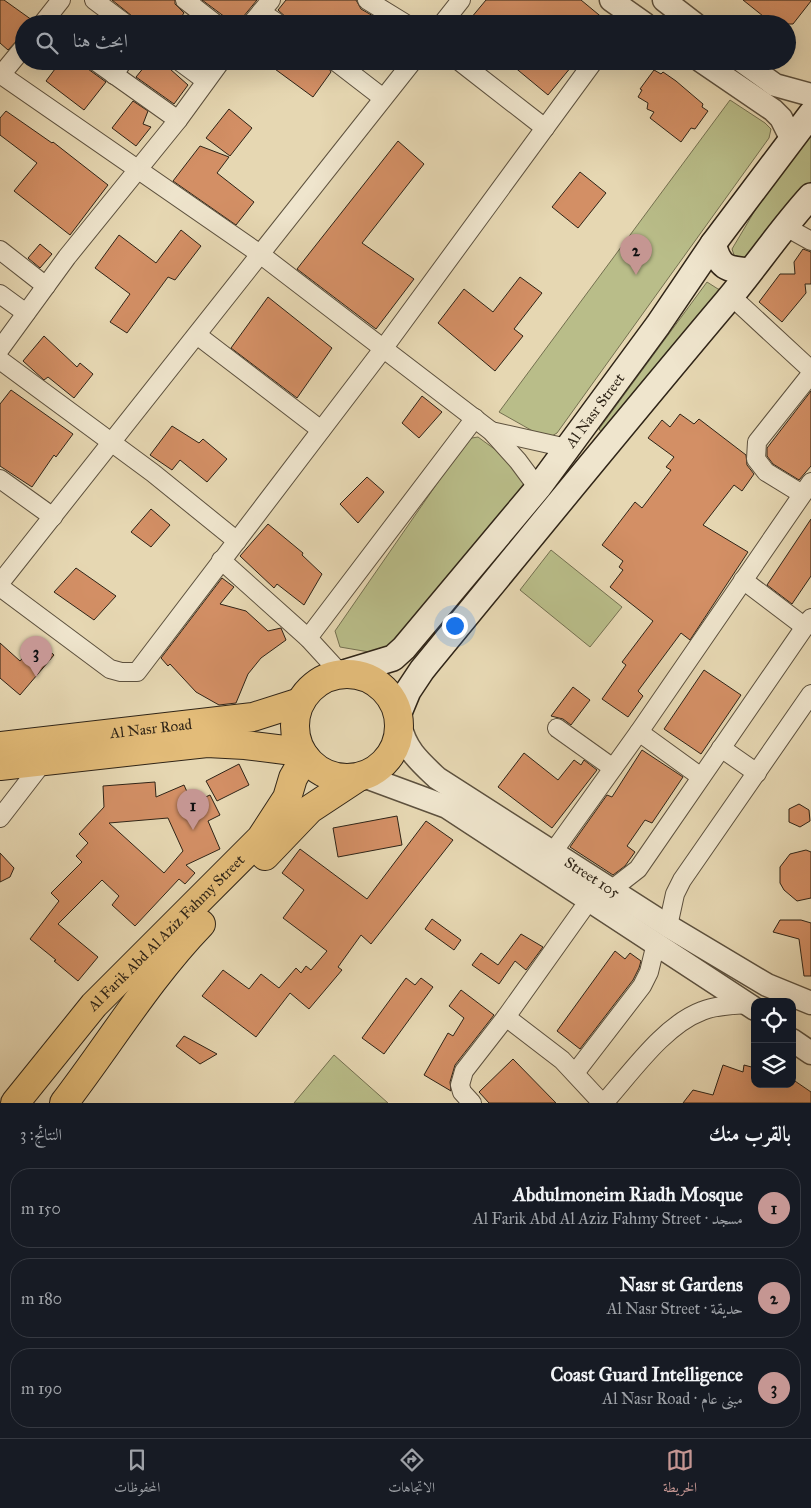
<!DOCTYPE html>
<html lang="ar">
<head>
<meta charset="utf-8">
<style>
  body { margin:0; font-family:"IM FELL Great Primer",Amiri,serif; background:#20242c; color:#f1f3f6; direction:rtl }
  .controls { position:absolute; right:15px; bottom:15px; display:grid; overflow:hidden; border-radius:10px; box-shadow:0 5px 20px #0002 }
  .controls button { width:45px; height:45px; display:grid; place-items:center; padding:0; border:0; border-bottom:1px solid #363941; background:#171b24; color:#f1f3f6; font:25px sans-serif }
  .you { position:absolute; left:454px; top:625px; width:18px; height:18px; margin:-12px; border:4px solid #fff; border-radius:50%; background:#1a73e8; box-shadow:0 0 0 8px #1a73e833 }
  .badge { display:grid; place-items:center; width:32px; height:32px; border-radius:50%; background:#c59692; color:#111; font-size:16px; font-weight:700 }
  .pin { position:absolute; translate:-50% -41px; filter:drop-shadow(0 1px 2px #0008) }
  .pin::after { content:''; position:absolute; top:26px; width:18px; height:15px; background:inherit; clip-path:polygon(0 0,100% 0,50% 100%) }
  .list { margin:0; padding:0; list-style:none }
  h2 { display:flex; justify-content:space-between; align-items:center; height:65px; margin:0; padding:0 20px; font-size:21px }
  h2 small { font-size:16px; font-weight:400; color:#9ea1a6 }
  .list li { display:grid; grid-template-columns:32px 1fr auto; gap:15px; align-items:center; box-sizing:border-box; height:80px; margin:0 10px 10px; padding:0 10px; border:1px solid #363941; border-radius:20px }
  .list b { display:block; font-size:19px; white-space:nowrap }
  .list p { margin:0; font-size:16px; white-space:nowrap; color:#9ea1a6 }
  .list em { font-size:16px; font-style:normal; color:#9ea1a6 }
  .icon { flex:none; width:28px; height:28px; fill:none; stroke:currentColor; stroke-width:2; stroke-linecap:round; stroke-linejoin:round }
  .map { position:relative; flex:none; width:811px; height:1103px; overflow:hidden; direction:ltr }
  .search { position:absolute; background:#171b24; box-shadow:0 5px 20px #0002; left:15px; right:15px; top:15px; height:55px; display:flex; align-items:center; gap:12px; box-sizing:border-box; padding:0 18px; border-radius:28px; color:#9ea1a6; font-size:19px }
  .sheet { height:335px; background:#171b24 }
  nav { display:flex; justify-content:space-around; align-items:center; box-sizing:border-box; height:70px; border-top:1px solid #363941; background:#171b24; font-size:14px; color:#9ea1a6 }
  nav a { display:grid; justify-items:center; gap:2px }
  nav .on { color:#c59692 }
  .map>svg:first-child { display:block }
  .green { fill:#b9bd89; stroke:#747050 }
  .building { fill:#d38f65; stroke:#2f2417; fill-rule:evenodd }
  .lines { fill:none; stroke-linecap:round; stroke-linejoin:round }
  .minor-casing { stroke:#5d513e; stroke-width:20 }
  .tertiary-casing { stroke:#5d513e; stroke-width:25 }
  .secondary-casing { stroke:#2f2417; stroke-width:28 }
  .primary-casing { stroke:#2f2417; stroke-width:30 }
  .minor { stroke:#efe5cd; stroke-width:18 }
  .tertiary { stroke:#efe5cd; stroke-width:22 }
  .secondary { stroke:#efe5cd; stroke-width:25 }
  .primary { stroke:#e3bc79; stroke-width:28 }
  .labels { text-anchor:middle; stroke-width:4; stroke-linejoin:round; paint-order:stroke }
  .street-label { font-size:15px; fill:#2f2417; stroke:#efe5cd }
</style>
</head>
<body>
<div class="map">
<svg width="811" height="1103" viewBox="0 0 811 1103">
  <rect width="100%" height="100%" fill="#e6d7b2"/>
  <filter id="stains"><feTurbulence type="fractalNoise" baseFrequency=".004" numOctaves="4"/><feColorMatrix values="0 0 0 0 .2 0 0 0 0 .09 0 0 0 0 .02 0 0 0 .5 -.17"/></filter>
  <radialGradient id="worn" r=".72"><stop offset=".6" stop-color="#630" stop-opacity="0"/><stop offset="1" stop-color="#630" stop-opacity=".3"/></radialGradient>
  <!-- green -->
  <g class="green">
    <polygon points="730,100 765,123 771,129 769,138 557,433 550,437 538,434 499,412"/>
    <polygon points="811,130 811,183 745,259 735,258 732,249 757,207"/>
    <polygon points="707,282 718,289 726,290 602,433 599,429"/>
    <polygon points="478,437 519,467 525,482 523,487 389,646 375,653 340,647 335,631 463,446 472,438"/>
    <polygon points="551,550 622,607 590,647 520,590"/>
    <polygon points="334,1055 388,1103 294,1103"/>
  </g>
  <!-- building -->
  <g class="building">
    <polygon points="0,0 4,0 32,20 32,24 24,24 24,33 8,50 0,43"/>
    <polygon points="112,0 175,0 175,4 184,13 176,24 136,24 132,16"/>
    <polygon points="202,0 257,0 243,17 241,24 226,24 225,17"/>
    <polygon points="286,0 356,0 361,9 380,20 381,24 289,24 288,19 278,10"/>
    <polygon points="486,0 581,0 610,24 466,24"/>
    <polygon points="743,0 811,0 811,1 793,24 773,24"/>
    <polygon points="61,61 85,61 88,69 106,82 84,110 46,81"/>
    <polygon points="149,61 161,61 188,85 174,104 136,77"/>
    <polygon points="264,61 325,61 331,72 313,97"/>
    <polygon points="507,61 576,61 548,95"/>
    <polygon points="654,70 661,74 663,72 676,81 703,104 702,107 708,111 695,129 691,128 681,142 650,118 654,112 647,109 648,103 638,97 642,90 640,89"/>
    <polygon points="133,101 148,111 143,124 151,127 136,146 112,128"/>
    <polygon points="229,109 252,128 230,156 206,138"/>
    <polygon points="6,111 52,143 53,142 108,185 70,235 14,191 37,163 0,135 0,118"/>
    <polygon points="398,141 424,164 362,243 414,279 376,329 297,269"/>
    <polygon points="200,146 229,157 217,173 254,202 236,225 173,181"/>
    <polygon points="580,172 606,193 578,228 552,207"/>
    <polygon points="181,230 201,246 175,280 168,277 127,333 110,322 130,294 95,268 119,235 156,263"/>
    <polygon points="40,244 52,254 40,268 28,258"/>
    <polygon points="803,249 811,252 811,284 805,284 806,293 782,322 759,302 780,274 795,274 794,262"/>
    <polygon points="520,277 542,293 514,329 523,336 495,371 438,323 464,289 493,312"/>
    <polygon points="268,297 332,348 297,398 231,348"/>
    <polygon points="44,336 77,367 80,363 93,374 74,398 48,377 44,380 23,361"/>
    <polygon points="11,390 73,434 56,457 54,455 32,487 0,466 0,404"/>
    <polygon points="811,391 811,466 799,480 773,464 767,456 767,448"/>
    <polygon points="422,396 442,412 419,438 402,423"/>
    <polygon points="680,414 694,424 699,419 746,455 747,465 754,474 742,491 734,485 703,525 748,552 690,640 681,633 638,691 643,696 628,717 602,699 626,665 622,662 653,621 610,587 623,570 619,567 623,561 602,545 635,502 642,508 671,470 666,467 674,457 648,438 662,420 670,427"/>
    <polygon points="172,426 199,443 203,439 227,459 207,482 180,460 172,470 150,455"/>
    <polygon points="367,477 384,492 358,523 340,504"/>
    <polygon points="151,509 170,525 151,547 131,532"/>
    <polygon points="811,519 811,576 792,604 767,585"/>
    <polygon points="268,524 303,553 302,555 322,574 304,605 277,584 274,588 240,556"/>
    <polygon points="76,568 116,596 94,620 54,592"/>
    <polygon points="222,578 234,587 220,604 246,611 268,631 281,628 286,640 261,658 248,674 236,703 219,705 196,692 170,664 168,666 161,658"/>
    <polygon points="38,641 54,655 20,695 0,678 0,643 20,661"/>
    <polygon points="704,670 741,695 701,754 664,729"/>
    <polygon points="573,687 590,700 571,725 563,719 551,716"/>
    <polygon points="642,750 683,777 652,823 645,820 627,846 635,852 625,866 613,875 570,847 607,795 612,797"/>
    <polygon points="524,753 558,780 574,760 581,765 584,760 597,770 552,828 498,787"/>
    <polygon points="239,764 249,785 217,801 206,781"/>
    <path d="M155,782L156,797L184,785L192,803L210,795L220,815L208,821L220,849L186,865L195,873L185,884L179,879L135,926L112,905L119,896L102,880L58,924L98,957L78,981L54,961L56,960L30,939L59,901L51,893L82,862L76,856L88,843L79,834L104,807L103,786ZM168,818L183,851L164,873L109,823Z"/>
    <polygon points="799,804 809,810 810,821 800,827 789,822 789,809"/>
    <polygon points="397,816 402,845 338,857 333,828"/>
    <polygon points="426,821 453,840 371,944 361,935 338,967 342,970 309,1009 290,993 256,1037 202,996 223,970 249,989 261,974 279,988 296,968 301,973 306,966 311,970 327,951 283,918 304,890 282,873 300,849 367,899"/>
    <polygon points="806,850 811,852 811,898 797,901 784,890 780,883 780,867 790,854"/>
    <polygon points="0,853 14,868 10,877 0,882"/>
    <polygon points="432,919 461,940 454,950 425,929"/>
    <polygon points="780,920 801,920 811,923 811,976 804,976 799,939 773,932"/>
    <polygon points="521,934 543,947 526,970 515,961 499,984 472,965 481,953 498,965"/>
    <polygon points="615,951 625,959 630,953 641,961 639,968 633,980 580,1049 557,1031"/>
    <polygon points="406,978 415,985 421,978 433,987 384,1054 362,1038"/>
    <polygon points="461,990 494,1015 455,1065 450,1082 451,1091 424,1075 448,1033 453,1036 464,1018 449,1006"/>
    <polygon points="184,1036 217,1054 200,1064 176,1046"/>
    <polygon points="513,1059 556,1103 489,1103 479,1092"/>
    <polygon points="723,1065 743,1072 744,1065 755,1068 755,1084 792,1084 792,1079 811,1092 811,1103 683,1103 693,1090 713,1095"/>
  </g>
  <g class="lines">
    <defs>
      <g id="minor">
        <polyline points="94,0 126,24"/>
        <polyline points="185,0 216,24"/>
        <polyline points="367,0 406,24"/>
        <polyline points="261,12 279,24"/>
        <polyline points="42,24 61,0"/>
        <polyline points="251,24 271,0"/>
        <polyline points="442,24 461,0"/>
        <polyline points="95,61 178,120"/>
        <polyline points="179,61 206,81"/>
        <polyline points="335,61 383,98"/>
        <polyline points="459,61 545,128"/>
        <polyline points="0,74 260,254 491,431 518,461 538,488"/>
        <polyline points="114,75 123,61"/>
        <polyline points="0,76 24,47"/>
        <polyline points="784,226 811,241"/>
        <polyline points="0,250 46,286"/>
        <polyline points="0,294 26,313"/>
        <polyline points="731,296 811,370"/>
        <polyline points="197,335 321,430"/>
        <polyline points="0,349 67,257 178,120 221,61"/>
        <polyline points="0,360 153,473 237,541"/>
        <polyline points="491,431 567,448"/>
        <polyline points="0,479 53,517"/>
        <polyline points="802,494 766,472 756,459 757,442 811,374"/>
        <polyline points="221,560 308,638 341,674"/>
        <polyline points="743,580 805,627"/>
        <polyline points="0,583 413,61"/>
        <polyline points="0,587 110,669 121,672 137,672 383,349 594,61"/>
        <polyline points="308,638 475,418"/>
        <polyline points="557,728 613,768"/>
        <polyline points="639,732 701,777"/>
        <polyline points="721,748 757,773"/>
        <polyline points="0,818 44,761"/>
        <polyline points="553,852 639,732 811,482"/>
        <polyline points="611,890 638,869 811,618"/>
        <polyline points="668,926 675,894 682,880 811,694"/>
        <polyline points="506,1017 562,1060 602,1103"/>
        <polyline points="575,1073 642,986 649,972 656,943"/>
        <polyline points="472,1103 462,1092 460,1085 464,1071 506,1017 590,899"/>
        <path d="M604,1103C631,1073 664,1025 702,1011C716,1005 733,1005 748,1004"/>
      </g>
      <g id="tertiary">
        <polyline points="611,0 645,24"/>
        <polyline points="664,0 695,24"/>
        <polyline points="701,61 773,110 781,118 792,140"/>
        <polyline points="742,61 775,85 811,95"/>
        <path id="s1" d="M400,724C405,749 419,761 437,778L668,926L767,985L811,1003"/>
        <polyline points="363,776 447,807 755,1009"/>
        <polyline points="792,1040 811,1053"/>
      </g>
      <g id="secondary">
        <path d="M713,244C720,268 726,269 749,271"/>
        <path id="s2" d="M347,672L393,658L404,648L538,488L658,325L713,244L811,114"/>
        <path d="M398,715L408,691L422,670C523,547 623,424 726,302C755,268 780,230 811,196"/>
      </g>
      <g id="primary">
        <circle cx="347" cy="726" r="52"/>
        <path id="s3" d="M0,746L253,717L300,702"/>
        <polyline points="0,766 207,743 245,745 301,752"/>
        <polyline points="265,856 310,809 357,778"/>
        <path id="s4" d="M15,1103L94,1005L261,838L287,798L293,778L305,757"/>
        <path d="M64,1103C110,1043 149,978 201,924"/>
      </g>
    </defs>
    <!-- minor casing -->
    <use href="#minor" class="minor-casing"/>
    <!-- tertiary casing -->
    <use href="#tertiary" class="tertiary-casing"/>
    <!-- secondary casing -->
    <use href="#secondary" class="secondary-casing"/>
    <!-- primary casing -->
    <use href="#primary" class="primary-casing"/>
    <!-- minor -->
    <use href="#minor" class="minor"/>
    <!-- tertiary -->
    <use href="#tertiary" class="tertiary"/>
    <!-- secondary -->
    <use href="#secondary" class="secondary"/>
    <!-- primary -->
    <use href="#primary" class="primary"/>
  </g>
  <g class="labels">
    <!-- street labels -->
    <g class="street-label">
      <text dy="5" stroke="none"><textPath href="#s2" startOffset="368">Al Nasr Street</textPath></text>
      <text dy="5" stroke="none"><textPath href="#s3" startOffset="152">Al Nasr Road</textPath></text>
      <text dy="5" stroke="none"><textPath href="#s1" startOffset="251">Street 105</textPath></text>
      <text dy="5" stroke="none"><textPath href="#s4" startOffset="228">Al Farik Abd Al Aziz Fahmy Street</textPath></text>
    </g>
  </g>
  <rect width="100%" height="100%" filter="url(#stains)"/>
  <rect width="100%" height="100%" fill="url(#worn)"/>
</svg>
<div class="controls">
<button><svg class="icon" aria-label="locate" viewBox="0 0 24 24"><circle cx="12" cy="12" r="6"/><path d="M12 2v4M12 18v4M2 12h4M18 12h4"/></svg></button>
<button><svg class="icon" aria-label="layers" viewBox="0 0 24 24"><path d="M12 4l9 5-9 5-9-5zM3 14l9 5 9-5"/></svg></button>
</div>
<div class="you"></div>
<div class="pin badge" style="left:193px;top:830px">1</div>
<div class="pin badge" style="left:636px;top:275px">2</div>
<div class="pin badge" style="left:36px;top:677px">3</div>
<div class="search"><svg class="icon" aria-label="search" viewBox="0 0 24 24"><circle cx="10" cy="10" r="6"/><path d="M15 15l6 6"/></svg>ابحث هنا</div>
</div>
<section class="sheet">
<h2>بالقرب منك<small>النتائج: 3</small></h2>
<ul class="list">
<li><span class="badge">1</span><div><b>Abdulmoneim Riadh Mosque</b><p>مسجد · Al Farik Abd Al Aziz Fahmy Street</p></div><em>150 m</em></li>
<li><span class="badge">2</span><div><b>Nasr st Gardens</b><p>حديقة · Al Nasr Street</p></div><em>180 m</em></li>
<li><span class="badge">3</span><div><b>Coast Guard Intelligence</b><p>مبنى عام · Al Nasr Road</p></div><em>190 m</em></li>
</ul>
</section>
<nav>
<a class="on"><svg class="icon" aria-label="map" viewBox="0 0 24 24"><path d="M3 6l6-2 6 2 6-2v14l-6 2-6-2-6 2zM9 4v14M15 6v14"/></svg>الخريطة</a>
<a><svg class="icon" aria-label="directions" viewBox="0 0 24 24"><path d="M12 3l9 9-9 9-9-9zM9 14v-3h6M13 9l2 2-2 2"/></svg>الاتجاهات</a>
<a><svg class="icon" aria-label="saved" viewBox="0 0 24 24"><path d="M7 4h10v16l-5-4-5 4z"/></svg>المحفوظات</a>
</nav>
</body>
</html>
